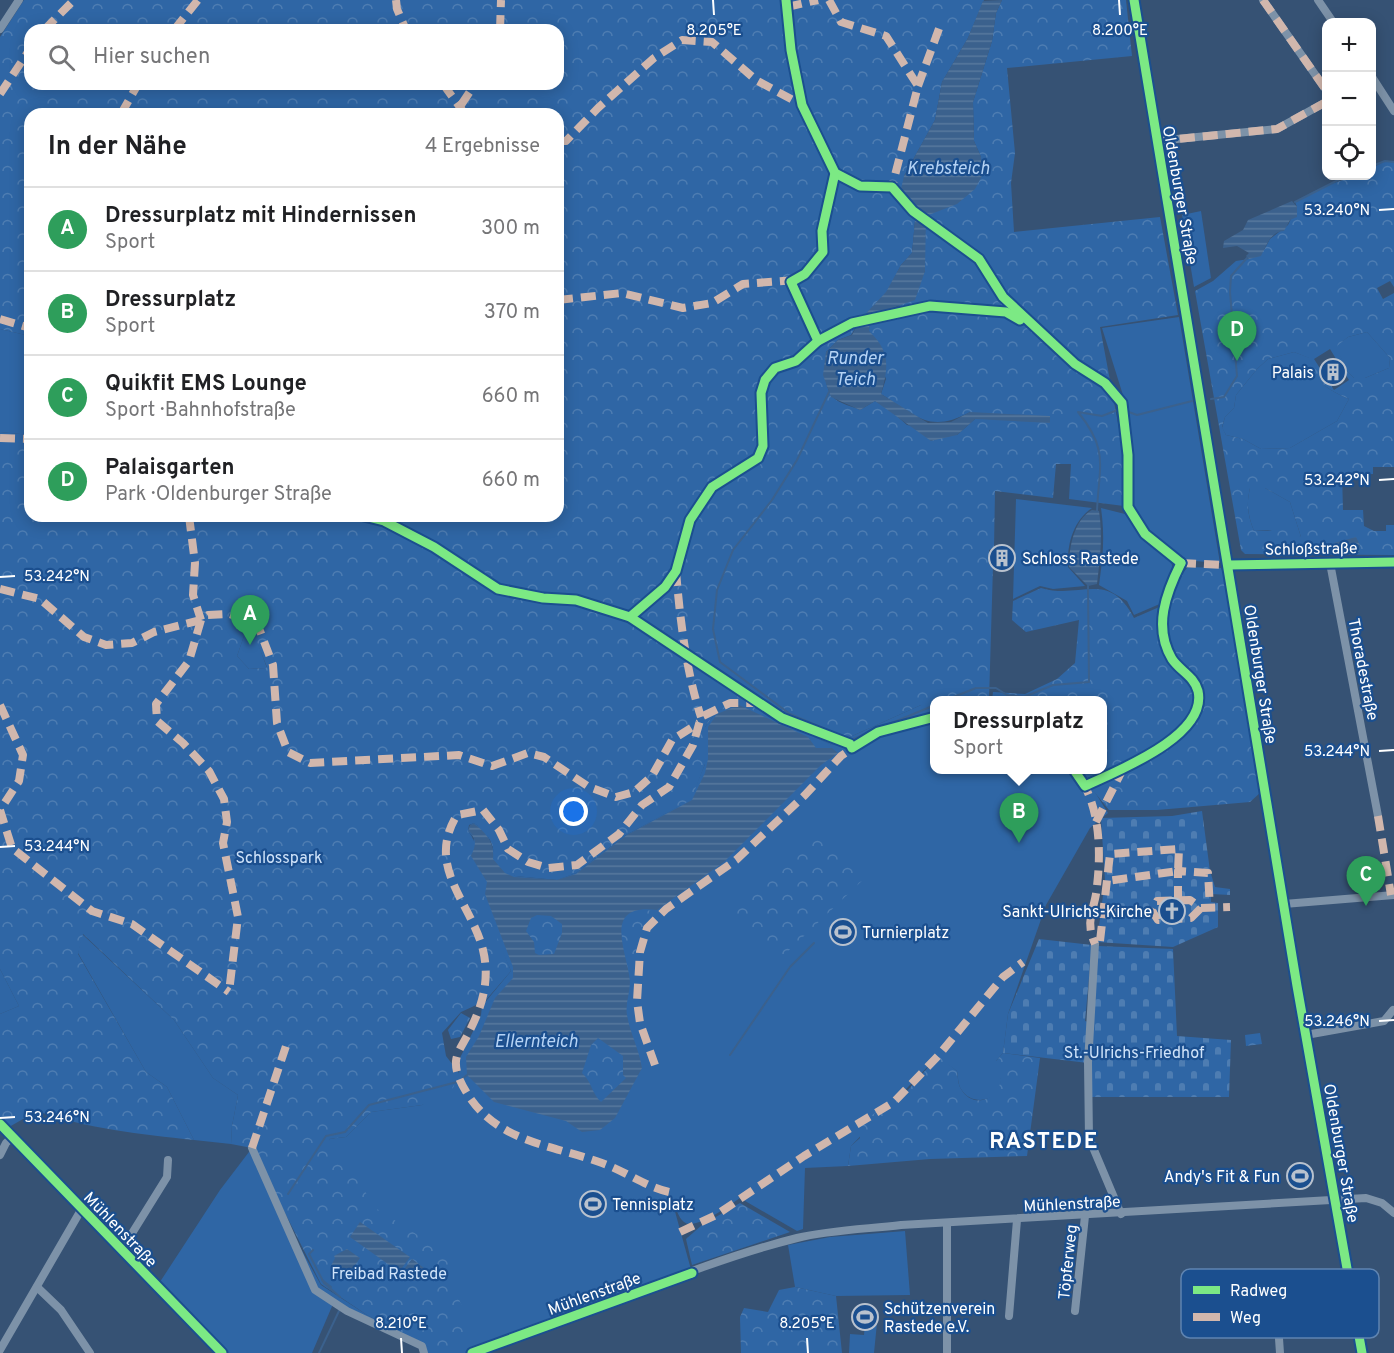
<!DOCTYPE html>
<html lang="de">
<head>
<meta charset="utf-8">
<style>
  body { margin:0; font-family:Overpass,sans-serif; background:#f6f6f6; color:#202124 }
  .controls { position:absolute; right:18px; top:18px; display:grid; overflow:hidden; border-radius:12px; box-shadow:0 3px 15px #0003 }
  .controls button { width:54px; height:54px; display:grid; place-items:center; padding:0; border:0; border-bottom:2px solid #e0e0e0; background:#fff; color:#202124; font:30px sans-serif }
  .you { position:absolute; left:574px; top:812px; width:21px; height:21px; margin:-15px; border:4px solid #fff; border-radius:50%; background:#1a73e8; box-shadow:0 0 0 9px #1a73e833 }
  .badge { display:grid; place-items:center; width:39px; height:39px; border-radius:50%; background:#656970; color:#fff; font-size:20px; font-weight:700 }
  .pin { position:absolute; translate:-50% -50px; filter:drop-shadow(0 2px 3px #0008) }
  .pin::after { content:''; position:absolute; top:32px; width:21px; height:18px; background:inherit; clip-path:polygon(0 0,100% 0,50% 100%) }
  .popup { position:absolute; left:930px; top:696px; width:177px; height:78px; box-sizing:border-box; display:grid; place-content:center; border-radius:12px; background:#fff; filter:drop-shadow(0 2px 4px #0005); font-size:20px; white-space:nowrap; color:#757577 }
  .popup b { font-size:22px; color:#202124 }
  .popup::after { content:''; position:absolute; left:50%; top:100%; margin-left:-12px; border:12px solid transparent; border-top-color:#fff }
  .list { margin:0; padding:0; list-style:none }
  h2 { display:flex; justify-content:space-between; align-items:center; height:78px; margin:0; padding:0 24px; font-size:26px }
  h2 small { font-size:20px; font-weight:400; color:#757577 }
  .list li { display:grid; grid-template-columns:39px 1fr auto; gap:18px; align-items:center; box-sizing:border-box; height:84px; padding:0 24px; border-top:2px solid #e0e0e0 }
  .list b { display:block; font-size:22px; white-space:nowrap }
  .list p { margin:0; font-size:20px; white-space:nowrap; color:#757577 }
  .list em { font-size:20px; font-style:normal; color:#757577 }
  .icon { flex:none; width:33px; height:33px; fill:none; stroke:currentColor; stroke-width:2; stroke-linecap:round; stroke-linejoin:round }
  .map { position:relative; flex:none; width:1394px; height:1353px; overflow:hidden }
  .search { position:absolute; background:#fff; box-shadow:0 3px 15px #0003; left:24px; top:24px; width:540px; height:66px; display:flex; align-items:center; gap:15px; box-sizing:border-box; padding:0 21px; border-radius:18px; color:#757577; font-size:22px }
  .panel { position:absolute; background:#fff; box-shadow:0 3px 15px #0003; left:24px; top:108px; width:540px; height:414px; border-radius:18px }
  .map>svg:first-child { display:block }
  .grass { fill:#2f66a5 }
  .forest { fill:url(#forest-crowns); fill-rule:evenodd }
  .cemetery { fill:url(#cemetery-stones) }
  .water { fill:url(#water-rules); fill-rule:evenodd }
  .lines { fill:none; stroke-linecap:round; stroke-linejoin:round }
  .stream { stroke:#3b618d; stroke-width:2 }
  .street { stroke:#7d92a8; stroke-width:8 }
  .secondary { stroke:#798da4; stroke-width:10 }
  .quiet { stroke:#d1b7ad; stroke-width:8; stroke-dasharray:15 8; stroke-linecap:butt }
  .cycleway-casing { stroke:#1b4f8f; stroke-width:13 }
  .cycleway { stroke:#7ce984; stroke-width:9 }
  .ticks { fill:none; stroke:#fff; stroke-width:2 }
  .labels { text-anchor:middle; stroke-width:4.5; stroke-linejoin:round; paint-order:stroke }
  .street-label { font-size:16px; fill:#fff; stroke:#1b4f8f }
  .poi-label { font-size:16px; fill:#fff; stroke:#1b4f8f; text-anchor:start }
  .park-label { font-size:16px; fill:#cfe3fa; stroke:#1b4f8f }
  .water-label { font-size:18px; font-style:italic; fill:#b5d3f5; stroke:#1b4f8f }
  .district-label { font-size:22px; font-weight:bold; letter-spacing:1.5px; fill:#fff; stroke:#1b4f8f }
  .key { fill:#1b4f8f; stroke:#5f84b1; stroke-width:1.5 }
  .key-label { font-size:16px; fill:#fff }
  .ticks-label { font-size:15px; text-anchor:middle; fill:#fff; stroke:#1b4f8f; stroke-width:4.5; stroke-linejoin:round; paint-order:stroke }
</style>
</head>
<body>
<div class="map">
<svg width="1394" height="1353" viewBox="0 0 1394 1353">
  <defs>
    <pattern id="forest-crowns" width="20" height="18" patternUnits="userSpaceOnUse" patternTransform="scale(1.5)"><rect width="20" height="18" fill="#2f66a5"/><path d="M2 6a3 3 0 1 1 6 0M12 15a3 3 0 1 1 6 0" fill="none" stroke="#4e7db2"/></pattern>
    <pattern id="cemetery-stones" width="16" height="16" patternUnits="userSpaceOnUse" patternTransform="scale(1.5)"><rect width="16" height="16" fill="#2f66a5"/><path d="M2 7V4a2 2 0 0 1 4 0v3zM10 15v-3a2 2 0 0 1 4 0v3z" fill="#4e7db2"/></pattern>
    <pattern id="water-rules" width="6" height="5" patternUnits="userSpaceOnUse" patternTransform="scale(1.5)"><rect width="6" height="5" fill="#3b618d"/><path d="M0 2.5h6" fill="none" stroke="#58799e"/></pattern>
  </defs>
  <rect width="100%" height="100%" fill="#365274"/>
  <!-- grass -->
  <g class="grass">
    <polygon points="1201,211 1211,278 1194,287 1182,215"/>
    <polygon points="1179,317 1220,563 1183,560 1154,537 1134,514 1130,505 1132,461 1127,408 1102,328"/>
    <polygon points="0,329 30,336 30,435 0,432"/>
    <polygon points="1367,332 1390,358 1389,368 1365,378 1354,378 1346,370 1336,346 1348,337"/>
    <path d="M1294,352L1310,358C1319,384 1324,388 1349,399L1337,421L1290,448L1261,449L1243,439L1226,435L1222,428L1225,417L1234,408L1236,395L1257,369L1268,359Z"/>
    <path d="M1250,488H1265L1290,502L1301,537L1268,530L1254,531C1248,516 1246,504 1250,488Z"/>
    <path d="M1016,499L1092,508C1073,521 1067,544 1068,567L1085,586L1053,589L1040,586L1013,599Z"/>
    <path d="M1101,508L1125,514L1149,540L1171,560L1173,572L1162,603L1134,615L1127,601L1099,585C1103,557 1105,537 1101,508Z"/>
    <polygon points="253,630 267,668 249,669 237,656 245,633"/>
    <path d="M739,703L832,745L921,705H935V770H1081L1108,813L1090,828L1046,905L1008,1014L1003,1053L996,1061C998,1067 1001,1073 1001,1079C1002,1102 971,1107 961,1089C958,1085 958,1076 957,1071L937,1057L851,1146L848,1166L805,1168L803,1229L797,1231L740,1198C730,1205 695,1231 684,1222C678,1218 675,1204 671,1197L692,1273L494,1345L468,1353H426L424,1346L333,1304L312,1353H222L156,1288L220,1190L252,1148L281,1213L321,1285L367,1315L429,1347L357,1217L329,1139L346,1137L371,1112L422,1105L459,1073L460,1058L481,1015L482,1006L511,971L479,900L469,857L474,838L468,831L470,825L474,823L486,831L494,852L515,876L556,880L576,873L626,835L690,800L705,764V727L717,711Z"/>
    <polygon points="82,934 174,1020 213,1078 238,1095 232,1126 231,1144 194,1140 167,1087 146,1072 78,953"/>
    <polygon points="0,969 19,1006 0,1014"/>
    <polygon points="905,1231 910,1295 836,1296 795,1287 788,1245 830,1237"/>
    <polygon points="865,1323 877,1323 874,1353 849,1353 850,1334 864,1335"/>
  </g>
  <!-- forest -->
  <g class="forest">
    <path d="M24,0H984L968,38L942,82L935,120L904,176L981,157L974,141L973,102L992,41L996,13L1002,0H1126L1132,56L1007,68L1015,153L1011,183L1014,232L1160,217L1178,315L1100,327L1126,466L1124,506L1069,499L1071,464H1056L1053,498L995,491L994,548L989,550V564L993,566L989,700H935V705H921L832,745L739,704L717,711L705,727V764L691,800L626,835L576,873L557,880L515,876L505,872L493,859C496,844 486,831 474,823L469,825L468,831C476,841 475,846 470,857L485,882L484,895L490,920L511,971L485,1001L461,1012L442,1033L446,1056L459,1073L453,1088L422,1105L371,1112L346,1137L329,1139L377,1209L446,1253L453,1283L474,1339L436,1351L367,1315L321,1284L252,1148L231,1144L232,1126L238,1095L213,1078L174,1020L83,934L78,954L146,1072L167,1087L194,1140C140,1134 88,1129 37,1111L9,1127L0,1119V1014L19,1006L0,969V432L30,435V516H558V114H30V336L0,329V37ZM30,30H558V84H30ZM916,210L925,271L920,282L898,307L870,316L869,331L886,379L881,394C917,416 929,434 970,412L975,419L957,435L907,425L890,410L875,401L860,410C854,407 848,406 842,403C821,394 826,371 826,352L838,340L851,335L860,320L887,292L901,265L912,253ZM252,630L267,667L266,668L249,669L237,656L245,633Z"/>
    <path d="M1385,161L1394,162V287L1390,281L1377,288L1383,299L1394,293V467H1373V474L1342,475L1343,510H1363L1364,526L1374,531H1386V525H1394V555L1245,554L1241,550L1195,291L1213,281L1236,261L1249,259L1264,250L1270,239L1288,225L1297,207L1295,202C1319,188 1344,176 1372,176V168ZM1367,332L1390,358L1389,368L1365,378H1354L1346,370L1337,346L1348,337ZM1330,349L1349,380L1334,390L1314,359ZM1294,352L1309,358C1319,384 1324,388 1349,399L1337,421L1290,448L1261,449L1243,439L1226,435L1222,427L1225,417L1234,408L1236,395L1257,369L1268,359ZM1250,488H1265L1290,502L1301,537L1289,530L1254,531C1248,516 1246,505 1250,488Z"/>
    <path d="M1188,567L1221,568L1226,581L1261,792L1250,802L1157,810H1109L1091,788L1081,770H1103V700H992L993,692L1025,694L1057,679L1075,663L1079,620L1026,632L1012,620L1013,601L1041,588C1081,600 1108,569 1134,618L1164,605L1173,584Z"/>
    <polygon points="815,826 867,876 783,956 730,910"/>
    <path d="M642,909L656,912C636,932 635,954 631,981C621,952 612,928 642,909Z"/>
    <polygon points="537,915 554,918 562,924 562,933 554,954 539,955 535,951 534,942 526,931 531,917"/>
    <polygon points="461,1013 470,1018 460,1037 451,1039 448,1030"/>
    <polygon points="1260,1033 1262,1044 1246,1046 1245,1035"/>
    <path d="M598,1038L623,1056V1075L626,1079L601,1102C592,1094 592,1082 582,1074L591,1045Z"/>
    <path d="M1003,1053L1040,1058L1027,1156L930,1159L848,1166L851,1146L860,1138L859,1124L908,1090L938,1056L957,1071C958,1077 958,1085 961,1089C973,1110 999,1099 1001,1079L995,1070L996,1061Z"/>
    <polygon points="740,1203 790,1232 692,1265 686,1239 702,1225"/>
    <polygon points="795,1287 836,1296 842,1353 741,1353 740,1317 744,1308 768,1312 779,1290"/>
  </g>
  <!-- cemetery -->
  <g class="cemetery">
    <polygon points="1202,811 1210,871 1215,887 1230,889 1230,895 1211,894 1211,902 1218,903 1218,927 1173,947 1097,942 1105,880 1101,818 1172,816"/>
    <polygon points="1039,939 1092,945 1085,1021 1091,1023 1098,946 1173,949 1177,1036 1231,1040 1229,1097 1089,1097 1088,1063 1003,1053 1008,1014"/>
  </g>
  <!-- water -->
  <g class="water">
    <path d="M1002,0L996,13L992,41L973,102L974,141L981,157L983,174L975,189L957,204L926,216L925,271L915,300L870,316L869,331C890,351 889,366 881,394L928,423L951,422L970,412L1050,416V423L975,419L957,435L931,441L875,401L860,410L831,397L823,375L826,352L838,340L852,335L860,320L886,292L901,265L912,253L916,209L901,189L904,176L935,120L942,82L968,38L983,1Z"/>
    <path d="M1292,201L1297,207V217L1290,220L1284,231C1270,232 1267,245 1261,256L1249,259L1246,256L1249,253L1237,246L1223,248L1224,241L1243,230L1248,220Z"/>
    <path d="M1092,510L1099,511C1103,537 1100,558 1097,584L1088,586L1069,567C1069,547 1074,520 1092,510Z"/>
    <polygon points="1356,537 1360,545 1359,553 1333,552 1334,543"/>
    <path d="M739,705L808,737L816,748H832L838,753L821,765L724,862L657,910C600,903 628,953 630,982C630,993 625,1004 627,1015C630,1033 639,1049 642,1068L615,1118L600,1130L582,1132L566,1121L494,1102L467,1075L466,1057L479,1036L495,998L513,978V967L485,894L487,882L471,856C476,845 477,840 469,831L470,825L474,824C486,832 495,844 493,859L505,873L514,877L557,880L576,874L627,835L692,800L705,773L708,759V727L717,714ZM537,915L551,916L562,924V933L554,954L539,955L535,953L534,942L526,931L531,918ZM598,1038L623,1056V1075L626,1078L601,1102C592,1094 592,1082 582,1073L591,1045Z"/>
    <polygon points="360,1222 410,1257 399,1272 350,1237"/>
    <polygon points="347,1249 360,1258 351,1271 353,1275 350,1280 331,1266 335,1258 334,1256"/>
    <polygon points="412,1259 424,1268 414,1281 402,1272"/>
  </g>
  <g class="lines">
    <!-- stream -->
    <g class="stream">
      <polyline points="1372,166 1385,161 1394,162"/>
      <polyline points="1295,202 1346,176"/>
      <polyline points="829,392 797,460 772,500 733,550 717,590 713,629 720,662 790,714 851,740 935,705"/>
      <polyline points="1211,399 1224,397 1237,376 1230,292 1231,276 1247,258"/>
      <polyline points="1126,411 1137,415 1192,401"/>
      <path d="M1097,511C1099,465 1109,450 1078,412L1102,416L1120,409"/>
      <polyline points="946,700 976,688 996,688 1007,695 1024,697 1053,685 1089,682 1088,586"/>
      <polyline points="730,1055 790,967 814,943"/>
      <polyline points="463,1078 467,1075"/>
      <polyline points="288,1194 326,1136 345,1132 369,1105 457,1082"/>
      <polyline points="313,1250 309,1254 324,1283 340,1297"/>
      <polyline points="322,1280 331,1287"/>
      <polyline points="319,1353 339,1311"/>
    </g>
    <!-- street -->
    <g class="street">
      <polyline points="1263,0 1326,90"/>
      <polyline points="1318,0 1333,22"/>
      <polyline points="0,29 19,0"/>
      <polyline points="1372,77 1394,111"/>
      <polyline points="1157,141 1277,129 1326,102"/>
      <polyline points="1330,563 1378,816"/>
      <polyline points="1229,565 1394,562"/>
      <polyline points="1284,904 1394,895"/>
      <polyline points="1095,944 1088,1063 1089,1138 1121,1214"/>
      <polyline points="1306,1035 1384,1021 1393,1010"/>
      <polyline points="0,1124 222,1353"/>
      <polyline points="252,1148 315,1290 347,1311 422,1346 424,1353"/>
      <polyline points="0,1155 6,1143 13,1136"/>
      <polyline points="947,1223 947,1353"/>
      <polyline points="121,1251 167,1177 168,1160"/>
      <polyline points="37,1287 61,1310 90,1353"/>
      <polyline points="1075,1311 1085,1216"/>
      <polyline points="1009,1316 1017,1220"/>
      <polyline points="0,1350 81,1210"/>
      <path d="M472,1353C581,1320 685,1266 797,1238C830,1230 867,1229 901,1225L1366,1198L1382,1203L1394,1213"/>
      <polyline points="1280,1353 1276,1295 1282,1290 1348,1279"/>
    </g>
    <!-- secondary -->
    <polyline class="secondary" points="1134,0 1297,986 1362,1353"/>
    <!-- quiet -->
    <g class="quiet">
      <polyline points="396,0 397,9 406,30"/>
      <polyline points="829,0 841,22 886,36 918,86 892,187"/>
      <polyline points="1263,0 1326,90"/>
      <polyline points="787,7 818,0"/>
      <polyline points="44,30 74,0"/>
      <polyline points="174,30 198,0"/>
      <polyline points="500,30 501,0"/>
      <polyline points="443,84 465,114"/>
      <polyline points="918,86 940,26"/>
      <polyline points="0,94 30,49"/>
      <polyline points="461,105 475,84"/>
      <polyline points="121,114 138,84"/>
      <polyline points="558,141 566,141 598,108 654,58 682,40 712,42 756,80 802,105"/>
      <polyline points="1157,141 1277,129 1326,102"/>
      <polyline points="558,300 622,293 683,308 712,303 743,284 795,280"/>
      <polyline points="0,319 30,328"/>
      <polyline points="0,438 30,439"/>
      <polyline points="189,516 195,563 193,595 201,620"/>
      <polyline points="1181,563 1223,565"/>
      <path d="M676,571C680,619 686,671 701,717"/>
      <polyline points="0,589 40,599 84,637 106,645 132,643 154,632 201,620 208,615 230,614 247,620 260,631 273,665 277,723 288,752 310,763 459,755 492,766 528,753 544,757 589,787 616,797 634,792 652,776 672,740 699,723"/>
      <polyline points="201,620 189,661 156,704 157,721 183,743 209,771 224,799 227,822 223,843 238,917 229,992"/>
      <polyline points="0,705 23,755 19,781 0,810 12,848 92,911 132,924 229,992"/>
      <path d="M1082,781C1100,811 1101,852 1097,886C1095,911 1084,919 1095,944"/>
      <polyline points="1378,816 1391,895"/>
      <polyline points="1096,822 1123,769"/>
      <polyline points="1178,901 1178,871 1208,873 1210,908"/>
      <polyline points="1201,908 1191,918 1158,920 1152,911 1157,901 1190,900 1201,908 1230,907"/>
      <polyline points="1103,912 1152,911"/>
      <polyline points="1100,941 1110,854 1179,849 1178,871 1107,881"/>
      <polyline points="655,1065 640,1023 637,1001 640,952 647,928 666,909 736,860 805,795 841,756 857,745"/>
      <polyline points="252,1148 286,1046"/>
      <path d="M669,1192C646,1187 625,1171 602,1163C553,1145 499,1143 468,1095C462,1085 455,1073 456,1061C457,1051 465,1041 469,1032C483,1005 490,979 483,950C471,902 425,867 457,815L483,810L499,830L508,849L528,862L548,868L577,865L619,834L642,805L669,787L693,745L701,717L730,703H755"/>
      <polyline points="680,1232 716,1215 804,1156 894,1102 938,1056 1003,977 1023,962"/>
    </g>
    <defs>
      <g id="cycleway">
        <polyline points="786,0 791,50 802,105 835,173 860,186 892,187 913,211 979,259 1003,297 1075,364 1105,383 1122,403 1128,455 1128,507 1145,534 1181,563"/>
        <polyline points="1134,0 1297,986 1362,1353"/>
        <polyline points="818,341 791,282 805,274 823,252 822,231 835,173"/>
        <polyline points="364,516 384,521 434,547 498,589 543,598 576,600 630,617 782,718 850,744 852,748 878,732 935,717"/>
        <polyline points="1229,565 1394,562"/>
        <polyline points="630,617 665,587 676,571 690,520 712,487 758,458 763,446 761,393 765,380 775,368 796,361 818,341 852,323 930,306 1006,312 1020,320"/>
        <path d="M1074,770L1085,786C1117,771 1208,736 1198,691C1194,676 1180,671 1172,659C1153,627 1166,593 1181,563"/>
        <polyline points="0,1124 222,1353"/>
        <polyline points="472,1353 692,1273"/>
      </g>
    </defs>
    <!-- cycleway casing -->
    <use href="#cycleway" class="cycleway-casing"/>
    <!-- cycleway -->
    <use href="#cycleway" class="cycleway"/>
  </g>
  <!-- ticks -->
  <path class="ticks" d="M713,0L714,15M1119,0L1120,15M1379,210L1394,209M1379,480L1394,479M0,577L15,576M1379,751L1394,750M0,847L15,846M1379,1021L1394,1020M0,1118L15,1117M401,1338L402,1353M807,1338L808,1353"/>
  <!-- icons -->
  <defs>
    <symbol id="building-ring" viewBox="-11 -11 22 22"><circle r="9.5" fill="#1b4f8f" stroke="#b9c2ce" stroke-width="1.5"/><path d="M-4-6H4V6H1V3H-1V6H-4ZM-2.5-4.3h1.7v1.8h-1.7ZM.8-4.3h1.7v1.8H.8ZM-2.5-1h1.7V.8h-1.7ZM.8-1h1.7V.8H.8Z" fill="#b9c2ce"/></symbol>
    <symbol id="church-ring" viewBox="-11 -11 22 22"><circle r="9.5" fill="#1b4f8f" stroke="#b9c2ce" stroke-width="1.5"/><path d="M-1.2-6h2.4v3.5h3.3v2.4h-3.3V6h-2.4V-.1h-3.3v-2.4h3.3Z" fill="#b9c2ce"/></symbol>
    <symbol id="stadium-ring" viewBox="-11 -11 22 22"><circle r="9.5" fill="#1b4f8f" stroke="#b9c2ce" stroke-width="1.5"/><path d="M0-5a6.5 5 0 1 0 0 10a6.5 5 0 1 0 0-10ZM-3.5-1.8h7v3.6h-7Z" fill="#b9c2ce"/></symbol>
  </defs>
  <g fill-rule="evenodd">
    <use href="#building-ring" x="1318" y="357" width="30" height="30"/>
    <use href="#building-ring" x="987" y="543" width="30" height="30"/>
    <use href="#church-ring" x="1157" y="896" width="30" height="30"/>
    <use href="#stadium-ring" x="828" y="917" width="30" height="30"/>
    <use href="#stadium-ring" x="1285" y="1161" width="30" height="30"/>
    <use href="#stadium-ring" x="578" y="1189" width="30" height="30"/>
    <use href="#stadium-ring" x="850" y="1302" width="30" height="30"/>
  </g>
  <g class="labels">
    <!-- street labels -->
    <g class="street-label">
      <text transform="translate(1181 195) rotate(80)" y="6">Oldenburger Straße</text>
      <text transform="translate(1311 548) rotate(-1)" y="6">Schloßstraße</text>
      <text transform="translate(1364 669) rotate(79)" y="6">Thoradestraße</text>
      <text transform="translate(1261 674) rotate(81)" y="6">Oldenburger Straße</text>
      <text transform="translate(1342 1153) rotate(80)" y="6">Oldenburger Straße</text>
      <text transform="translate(1072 1203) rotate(-3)" y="6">Mühlenstraße</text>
      <text transform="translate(121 1229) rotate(46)" y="6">Mühlenstraße</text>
      <text transform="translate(1067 1262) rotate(-84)" y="6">Töpferweg</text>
      <text transform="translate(594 1293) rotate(-20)" y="6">Mühlenstraße</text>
    </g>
    <!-- poi labels -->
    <g class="poi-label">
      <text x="1314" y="378" text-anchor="end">Palais</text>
      <text x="1022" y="564">Schloss Rastede</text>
      <text x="1152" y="917" text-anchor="end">Sankt-Ulrichs-Kirche</text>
      <text x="862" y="938">Turnierplatz</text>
      <text x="1280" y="1182" text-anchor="end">Andy's Fit &amp; Fun</text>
      <text x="612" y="1210">Tennisplatz</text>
      <text x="884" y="1314">Schützenverein<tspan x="884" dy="18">Rastede e.V.</tspan></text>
    </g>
    <!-- park labels -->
    <g class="park-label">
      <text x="279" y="863">Schlosspark</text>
      <text x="1134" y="1058">St.-Ulrichs-Friedhof</text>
      <text x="389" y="1279">Freibad Rastede</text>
    </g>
    <!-- water labels -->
    <g class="water-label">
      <text x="948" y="174">Krebsteich</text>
      <text x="855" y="364">Runder<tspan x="855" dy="21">Teich</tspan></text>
      <text x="536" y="1047">Ellernteich</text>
    </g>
    <!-- district labels -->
    <g class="district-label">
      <text x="1044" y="1148">RASTEDE</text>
    </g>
  </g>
  <!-- legend -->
  <rect x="1181" y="1269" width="198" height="69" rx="9" class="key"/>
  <rect x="1193" y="1286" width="27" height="8" fill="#7ce984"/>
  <rect x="1193" y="1313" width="27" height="8" fill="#d1b7ad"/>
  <g class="key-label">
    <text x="1230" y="1296">Radweg</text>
    <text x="1230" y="1323">Weg</text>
  </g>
  <g class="ticks-label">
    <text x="714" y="35">8.205°E</text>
    <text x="1120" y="35">8.200°E</text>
    <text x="1337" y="215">53.240°N</text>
    <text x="1337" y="485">53.242°N</text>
    <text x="57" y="581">53.242°N</text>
    <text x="1337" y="756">53.244°N</text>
    <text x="57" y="851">53.244°N</text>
    <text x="1337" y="1026">53.246°N</text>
    <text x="57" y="1122">53.246°N</text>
    <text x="401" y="1328">8.210°E</text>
    <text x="807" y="1328">8.205°E</text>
  </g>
</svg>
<div class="controls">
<button>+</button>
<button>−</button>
<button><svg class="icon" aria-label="locate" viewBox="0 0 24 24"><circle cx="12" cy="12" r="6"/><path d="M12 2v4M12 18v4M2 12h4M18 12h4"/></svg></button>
</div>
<div class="you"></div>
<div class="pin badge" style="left:250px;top:645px;background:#2e9e5b">A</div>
<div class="pin badge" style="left:1019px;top:843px;background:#2e9e5b">B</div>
<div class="popup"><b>Dressurplatz</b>Sport</div>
<div class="pin badge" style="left:1366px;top:906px;background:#2e9e5b">C</div>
<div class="pin badge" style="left:1237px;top:361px;background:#2e9e5b">D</div>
<div class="search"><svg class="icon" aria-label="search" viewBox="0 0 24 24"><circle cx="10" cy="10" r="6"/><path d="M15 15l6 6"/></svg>Hier suchen</div>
<section class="panel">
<h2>In der Nähe<small>4 Ergebnisse</small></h2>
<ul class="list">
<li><span class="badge" style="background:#2e9e5b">A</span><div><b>Dressurplatz mit Hindernissen</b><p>Sport</p></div><em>300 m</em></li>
<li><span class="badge" style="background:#2e9e5b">B</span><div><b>Dressurplatz</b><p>Sport</p></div><em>370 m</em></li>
<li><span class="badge" style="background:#2e9e5b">C</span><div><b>Quikfit EMS Lounge</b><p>Sport · Bahnhofstraße</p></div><em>660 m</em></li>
<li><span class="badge" style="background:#2e9e5b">D</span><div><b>Palaisgarten</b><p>Park · Oldenburger Straße</p></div><em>660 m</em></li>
</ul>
</section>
</div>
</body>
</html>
